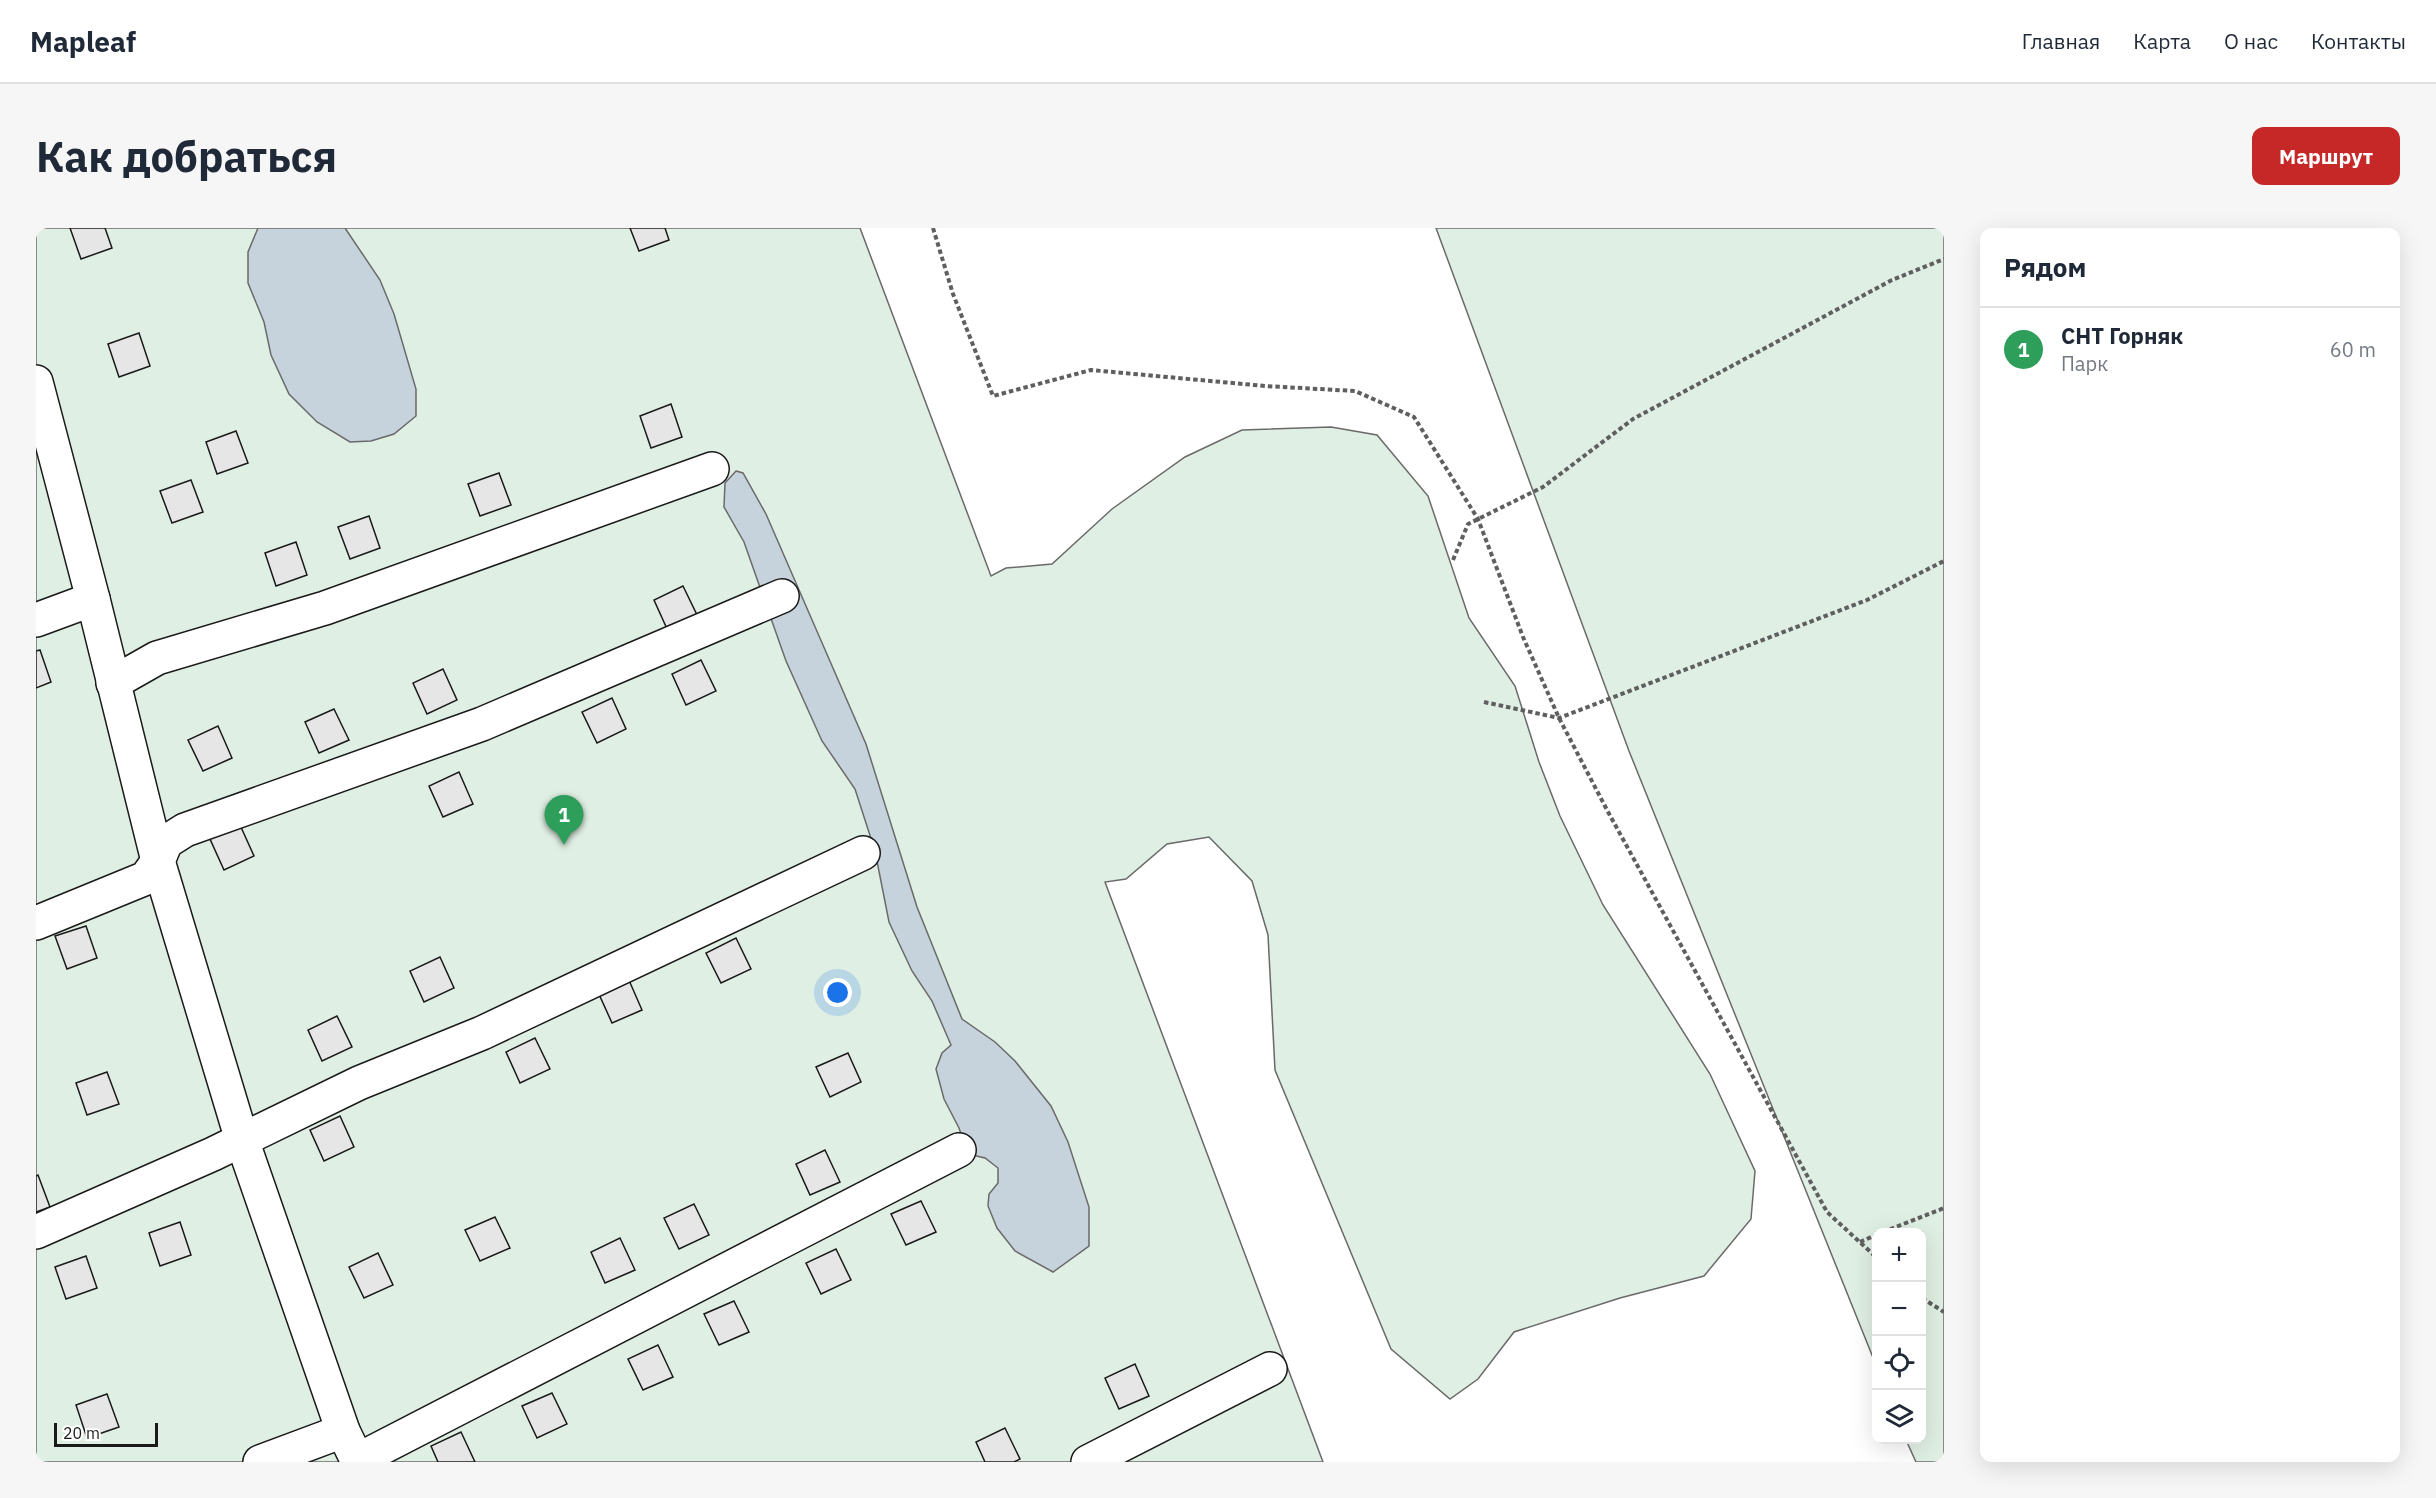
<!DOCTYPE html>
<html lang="ru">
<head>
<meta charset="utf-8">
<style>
  body { margin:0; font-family:"IBM Plex Sans",sans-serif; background:#f6f6f7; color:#1f2937 }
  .controls { position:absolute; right:18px; bottom:18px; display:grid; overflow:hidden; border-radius:12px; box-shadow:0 6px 24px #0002 }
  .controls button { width:54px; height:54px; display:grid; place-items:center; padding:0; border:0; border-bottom:2px solid #e0e1e3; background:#fff; color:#1f2937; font:30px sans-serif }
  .scale { position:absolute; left:18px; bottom:15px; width:104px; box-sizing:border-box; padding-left:6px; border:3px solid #1a1a1a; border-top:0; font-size:16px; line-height:21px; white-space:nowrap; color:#1a1a1a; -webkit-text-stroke:4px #fff; paint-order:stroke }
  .you { position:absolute; left:802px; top:765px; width:21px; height:21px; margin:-15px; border:4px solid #fff; border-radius:50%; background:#1a73e8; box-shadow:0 0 0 9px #1a73e833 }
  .badge { display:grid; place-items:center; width:39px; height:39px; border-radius:50%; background:#c62828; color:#fff; font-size:20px; font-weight:700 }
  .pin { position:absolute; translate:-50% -50px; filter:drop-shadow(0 2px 3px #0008) }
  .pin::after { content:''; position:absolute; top:32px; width:21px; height:18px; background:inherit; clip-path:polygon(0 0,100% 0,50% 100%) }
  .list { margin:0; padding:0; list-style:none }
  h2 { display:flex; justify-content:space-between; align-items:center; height:78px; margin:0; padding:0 24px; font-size:26px }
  h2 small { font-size:20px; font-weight:400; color:#747a83 }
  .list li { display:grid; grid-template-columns:39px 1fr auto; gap:18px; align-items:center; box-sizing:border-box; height:84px; padding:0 24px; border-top:2px solid #e0e1e3 }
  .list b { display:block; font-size:22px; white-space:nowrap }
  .list p { margin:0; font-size:20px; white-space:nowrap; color:#747a83 }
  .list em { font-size:20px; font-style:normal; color:#747a83 }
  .icon { flex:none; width:33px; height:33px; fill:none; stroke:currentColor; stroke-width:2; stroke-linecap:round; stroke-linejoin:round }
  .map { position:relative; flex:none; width:1908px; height:1234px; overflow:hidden; border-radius:12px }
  header { display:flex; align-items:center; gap:36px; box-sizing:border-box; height:84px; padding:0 30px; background:#fff; border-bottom:2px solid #e0e1e3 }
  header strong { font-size:28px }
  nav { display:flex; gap:33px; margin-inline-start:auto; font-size:21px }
  .intro { display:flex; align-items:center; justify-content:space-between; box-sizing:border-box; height:144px; padding:0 36px }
  h1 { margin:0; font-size:42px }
  .button { padding:15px 27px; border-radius:12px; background:#c62828; color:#fff; font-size:21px; font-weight:700 }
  main { display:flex; gap:36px; padding:0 36px }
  aside { flex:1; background:#fff; border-radius:12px; box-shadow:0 6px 24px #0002 }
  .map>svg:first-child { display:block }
  .green { fill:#e0efe3; stroke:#6a6a6a; stroke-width:1.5 }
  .water { fill:#c6d2dc; stroke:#6a6a6a; stroke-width:1.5 }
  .building { fill:#e6e6e6; stroke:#1a1a1a; stroke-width:1.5 }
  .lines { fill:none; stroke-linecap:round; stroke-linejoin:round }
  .minor-casing { stroke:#1a1a1a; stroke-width:36 }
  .path { stroke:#5f5f5f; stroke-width:4; stroke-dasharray:4.5 3; stroke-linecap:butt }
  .minor { stroke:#fff; stroke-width:33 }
</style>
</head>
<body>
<header>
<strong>Mapleaf</strong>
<nav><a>Главная</a><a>Карта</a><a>О нас</a><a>Контакты</a></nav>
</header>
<div class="intro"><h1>Как добраться</h1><a class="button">Маршрут</a></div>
<main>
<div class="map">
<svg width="1908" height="1234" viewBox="0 0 1908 1234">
  <rect width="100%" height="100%" fill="#fff"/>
  <!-- green -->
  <g class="green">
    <polygon points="0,0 824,0 955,348 970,340 1016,336 1076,281 1149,229 1206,202 1295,199 1341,207 1392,268 1433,390 1479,458 1503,534 1524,588 1567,677 1674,846 1719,943 1715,991 1668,1048 1584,1070 1478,1104 1442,1151 1414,1171 1355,1121 1239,842 1232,707 1216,653 1173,609 1131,616 1090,651 1069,654 1287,1234 0,1234"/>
    <polygon points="1400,0 1908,0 1908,1234 1880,1234 1870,1212 1886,1212 1886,1004 1840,1004 1840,1137 1593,523"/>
  </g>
  <!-- water -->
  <g class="water">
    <polygon points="222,0 309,0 344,52 358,86 380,161 380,188 358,206 335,213 314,214 281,194 253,166 235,127 228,94 212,55 212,24"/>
    <polygon points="700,243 707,245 730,286 830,516 881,679 926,791 959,814 979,833 1015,878 1032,914 1053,979 1053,1018 1017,1044 979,1023 961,1000 952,978 953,966 962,955 962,940 949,930 932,926 923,900 908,871 900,841 906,825 915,817 896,773 876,743 853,694 839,623 819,561 786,513 750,433 708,314 688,279 689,255"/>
  </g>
  <!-- building -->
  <g class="building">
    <polygon points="34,0 69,0 76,20 45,31"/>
    <polygon points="594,0 629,0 633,12 603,23"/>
    <polygon points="103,105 114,138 83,149 72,116"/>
    <polygon points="635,176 646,209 615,220 604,188"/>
    <polygon points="200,203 212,235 181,246 170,214"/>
    <polygon points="463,245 475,277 444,288 432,256"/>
    <polygon points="155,252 167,284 136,295 124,263"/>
    <polygon points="333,288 344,320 314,331 302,299"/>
    <polygon points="260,314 271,347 240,358 229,325"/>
    <polygon points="647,358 662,389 632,403 618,372"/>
    <polygon points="4,422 15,454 0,460 0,423"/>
    <polygon points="665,432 680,463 650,477 636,446"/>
    <polygon points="407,441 421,472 391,486 377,455"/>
    <polygon points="576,470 590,501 561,515 546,484"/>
    <polygon points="298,481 313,512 283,525 269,494"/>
    <polygon points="182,498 196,530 167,543 152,512"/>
    <polygon points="423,544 437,576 407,589 393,558"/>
    <polygon points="204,597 218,628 188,642 174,611"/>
    <polygon points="50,698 61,730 31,741 19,708"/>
    <polygon points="700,710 715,741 685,755 670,725"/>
    <polygon points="404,729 418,760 388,774 374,743"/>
    <polygon points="592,750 606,782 576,795 562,764"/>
    <polygon points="301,788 316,819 286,833 272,802"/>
    <polygon points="499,810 514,841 484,855 470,824"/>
    <polygon points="812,825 825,854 794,869 780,839"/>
    <polygon points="71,844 83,876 51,887 40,855"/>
    <polygon points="304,888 318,919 288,933 274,902"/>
    <polygon points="789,922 804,954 774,967 760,936"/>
    <polygon points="2,947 14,979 0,984 0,948"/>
    <polygon points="885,973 900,1004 870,1017 855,986"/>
    <polygon points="658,976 673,1007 643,1021 628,990"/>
    <polygon points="459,989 474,1020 444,1033 429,1002"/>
    <polygon points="144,994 155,1027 124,1038 113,1005"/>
    <polygon points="584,1010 599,1042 569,1055 555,1024"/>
    <polygon points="800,1021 815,1052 785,1066 770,1035"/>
    <polygon points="342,1025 357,1057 328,1070 313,1039"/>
    <polygon points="50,1028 61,1060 30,1071 19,1039"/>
    <polygon points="698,1073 713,1104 683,1117 668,1086"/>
    <polygon points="622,1117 637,1149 607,1162 592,1131"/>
    <polygon points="1099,1136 1113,1168 1083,1181 1069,1150"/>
    <polygon points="516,1165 531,1196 501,1210 486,1178"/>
    <polygon points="71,1166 83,1199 51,1210 40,1177"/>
    <polygon points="969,1200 984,1231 978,1234 949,1234 940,1214"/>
    <polygon points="425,1204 439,1234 402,1234 395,1218"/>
  </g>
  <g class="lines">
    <defs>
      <g id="minor">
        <polyline points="0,154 57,371 122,633 206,912 307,1203 322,1234"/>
        <polyline points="0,392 57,371"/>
        <polyline points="77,455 121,430 289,380 676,241"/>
        <polyline points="0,695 110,650 122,633 130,614 149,602 446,496 746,368"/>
        <polyline points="0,1004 177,926 323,855 446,805 827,625"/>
        <polyline points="322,1232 923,922"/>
        <polyline points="224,1234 307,1203"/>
        <polyline points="1052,1234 1234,1141"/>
      </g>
    </defs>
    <!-- minor casing -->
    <use href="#minor" class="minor-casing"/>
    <!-- path -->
    <g class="path">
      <polyline points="897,0 917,66 957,168 1055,142 1229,158 1319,163 1378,189 1442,291 1487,409 1523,490 1571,582 1791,984 1840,1029"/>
      <polyline points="1417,332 1432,296 1507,259 1597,191 1856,52 1908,31"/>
      <polyline points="1448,474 1523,490 1831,372 1908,333"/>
      <polyline points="1847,1004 1908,980"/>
      <polyline points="1824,1014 1840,1007"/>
      <polyline points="1886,1070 1908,1084"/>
    </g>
    <!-- minor -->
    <use href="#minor" class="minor"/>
  </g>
</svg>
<div class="controls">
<button>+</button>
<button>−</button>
<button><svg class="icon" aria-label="locate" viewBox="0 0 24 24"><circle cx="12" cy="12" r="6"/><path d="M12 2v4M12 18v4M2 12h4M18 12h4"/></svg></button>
<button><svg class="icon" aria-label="layers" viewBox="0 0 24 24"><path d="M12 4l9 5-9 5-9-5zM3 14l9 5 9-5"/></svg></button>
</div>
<div class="scale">20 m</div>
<div class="you"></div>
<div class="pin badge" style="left:528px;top:617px;background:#2e9e5b">1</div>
</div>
<aside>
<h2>Рядом<small></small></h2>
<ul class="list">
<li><span class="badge" style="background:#2e9e5b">1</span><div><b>СНТ Горняк</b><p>Парк</p></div><em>60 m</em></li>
</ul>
</aside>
</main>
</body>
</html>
